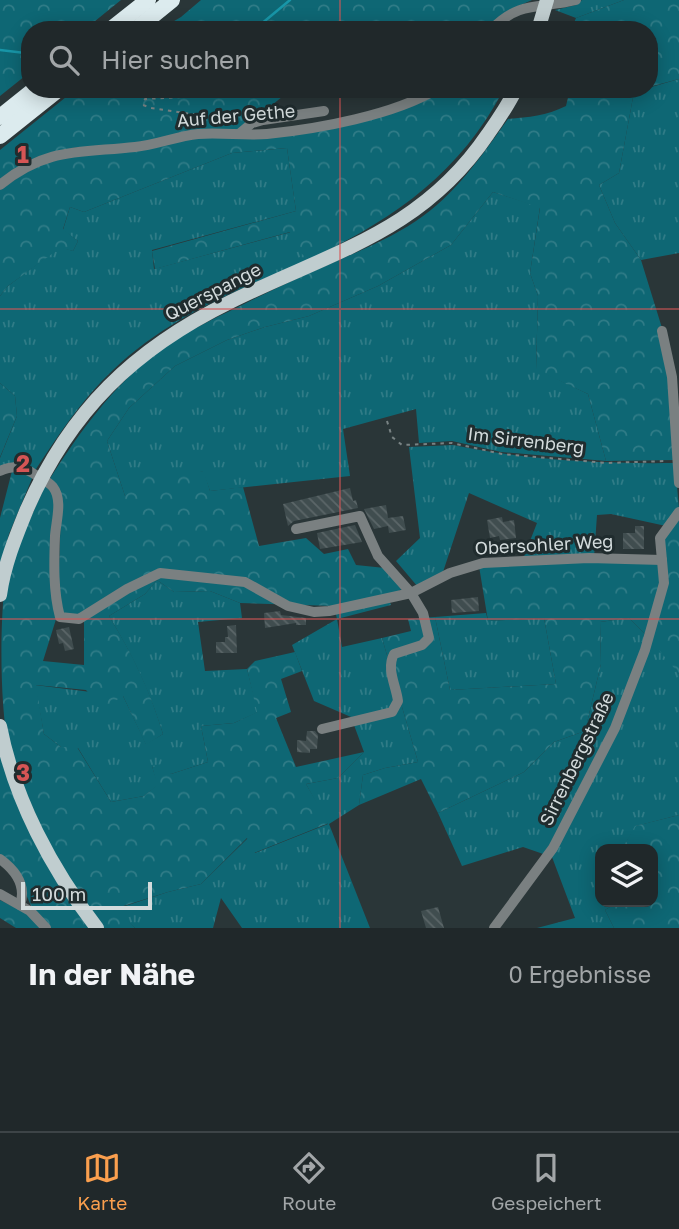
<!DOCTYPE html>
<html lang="de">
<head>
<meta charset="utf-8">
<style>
  body { margin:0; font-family:"Golos Text",sans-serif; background:#2d3436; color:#f1f3f6 }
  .controls { position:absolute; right:21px; bottom:21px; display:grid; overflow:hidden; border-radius:14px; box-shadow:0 4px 18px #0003 }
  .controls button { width:63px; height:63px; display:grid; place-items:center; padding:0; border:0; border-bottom:2px solid #3d4447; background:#20282a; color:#f1f3f6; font:35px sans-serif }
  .scale { position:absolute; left:21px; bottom:18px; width:131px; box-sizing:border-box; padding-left:7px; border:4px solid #d3dbdc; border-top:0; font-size:19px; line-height:24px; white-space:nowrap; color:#d3dbdc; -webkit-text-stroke:5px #202c2e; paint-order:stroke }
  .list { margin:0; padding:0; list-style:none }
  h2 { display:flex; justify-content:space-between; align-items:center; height:91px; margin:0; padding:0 28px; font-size:30px }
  h2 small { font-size:23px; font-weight:400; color:#a2a6a8 }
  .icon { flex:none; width:38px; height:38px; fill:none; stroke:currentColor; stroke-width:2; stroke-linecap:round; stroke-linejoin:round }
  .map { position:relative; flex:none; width:679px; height:928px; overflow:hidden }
  .search { position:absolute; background:#20282a; box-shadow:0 4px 18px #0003; left:21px; right:21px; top:21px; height:77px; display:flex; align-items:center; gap:18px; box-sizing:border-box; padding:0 24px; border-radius:28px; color:#a2a6a8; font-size:26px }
  .sheet { height:203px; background:#20282a }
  nav { display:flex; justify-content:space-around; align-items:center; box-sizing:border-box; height:98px; border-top:2px solid #3d4447; background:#20282a; font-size:19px; color:#a2a6a8 }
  nav a { display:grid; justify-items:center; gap:4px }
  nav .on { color:#fa9f4e }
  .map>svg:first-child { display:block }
  .grass { fill:url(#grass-tufts) }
  .forest { fill:url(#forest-crowns) }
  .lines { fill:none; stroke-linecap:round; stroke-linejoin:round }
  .stream { stroke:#1896a8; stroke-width:2.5 }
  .building { fill:url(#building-back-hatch) }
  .path { stroke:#798384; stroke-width:2; stroke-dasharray:3.5 5; stroke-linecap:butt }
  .minor { stroke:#7a8081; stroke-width:10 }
  .major { stroke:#c0cdcf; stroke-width:14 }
  .highway { stroke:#dcebee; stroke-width:16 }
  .grid { fill:none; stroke:#d55555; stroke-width:2; stroke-opacity:0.55 }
  .labels { text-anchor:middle; stroke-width:6; stroke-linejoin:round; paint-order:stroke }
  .street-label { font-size:18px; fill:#d3dbdc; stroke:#202c2e }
  .grid-label { font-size:23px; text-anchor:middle; font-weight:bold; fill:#d55555; stroke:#202c2e; stroke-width:6; stroke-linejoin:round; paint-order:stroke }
</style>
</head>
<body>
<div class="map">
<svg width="679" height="928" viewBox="0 0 679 928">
  <defs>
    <pattern id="grass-tufts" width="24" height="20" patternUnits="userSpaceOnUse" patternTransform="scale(1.75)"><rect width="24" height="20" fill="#0e6774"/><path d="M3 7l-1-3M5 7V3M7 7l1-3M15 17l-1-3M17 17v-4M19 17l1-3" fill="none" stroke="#307c87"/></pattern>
    <pattern id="forest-crowns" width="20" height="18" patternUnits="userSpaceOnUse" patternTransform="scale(1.75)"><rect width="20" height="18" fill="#0e6774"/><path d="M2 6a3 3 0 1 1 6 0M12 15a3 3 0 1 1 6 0" fill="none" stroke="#307c87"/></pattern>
    <pattern id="building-back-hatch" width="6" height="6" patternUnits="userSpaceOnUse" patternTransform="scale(1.75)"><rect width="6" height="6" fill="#404d4f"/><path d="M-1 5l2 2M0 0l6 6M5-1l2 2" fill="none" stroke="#5b6668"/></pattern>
  </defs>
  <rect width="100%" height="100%" fill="#2a3638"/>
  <!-- grass -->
  <g class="grass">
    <polygon points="582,0 624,0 576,18 555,10 576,5"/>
    <polygon points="679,79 679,253 641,260 615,223 599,185 619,173 634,92"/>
    <path d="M287,148L296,211L152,250L154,269L291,232L309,260C239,289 168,317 113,370C81,400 58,436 34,472L0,469V458L17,416L15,396L0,383V296L8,286L60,247L73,251L78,241L63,230L70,207L84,212L232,153Z"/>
    <polygon points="493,192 540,207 530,273 538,296 536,369 588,394 606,461 501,452 452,441 419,443 416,409 343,429 350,476 210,491 203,471 125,496 107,441 129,408 175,366 227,340 265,327 309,316 378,286 451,245"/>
    <path d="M453,445C526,460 599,464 675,463L679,509L666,526L611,514L597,515L594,557L523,559L537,523L469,493L442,575L418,587L396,561L420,538L409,447Z"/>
    <path d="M157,580L174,592L210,591L240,603L242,618L198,622L205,671L247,669L258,712L234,723L201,726L208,762L171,774L152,766L158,785L144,796L111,802L78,748L61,747L44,734L35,685L123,696L146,744L163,734C149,689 133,656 109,616L145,594Z"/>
    <polygon points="486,613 488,621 544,618 556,684 450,690 435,617"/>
    <polygon points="629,618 665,654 679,674 679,815 636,826 622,849 600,849 600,902 618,902 605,910 614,928 537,928 575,918 552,857 523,847 462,866 438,813 524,772 554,742 585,731 601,664 600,622"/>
    <polygon points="337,619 342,647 382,638 418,762 385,768 363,775 359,805 329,824 370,928 242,928 221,898 213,928 135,928 116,909 168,892 201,884 248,838 255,853 328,824 306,784 338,778 364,752 351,717 314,701 292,645"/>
  </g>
  <!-- forest -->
  <g class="forest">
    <polygon points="0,0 121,0 84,30 30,30 30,72 0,96"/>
    <polygon points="201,0 532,0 514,8 486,30 380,30 376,23 367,30 159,30 181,17"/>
    <polygon points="624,0 679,0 679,79 649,87 649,30 571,30 576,18"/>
    <polygon points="76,89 292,89 238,132 135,144 72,148 0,182 0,150"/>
    <path d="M440,89H504C458,176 394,218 309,260L295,248L290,232L155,269L152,251L296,211L287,148L232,153L84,212L70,207L63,229L78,241L73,251L60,248L8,286L0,296V190L42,161L197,136L330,126Z"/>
    <path d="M570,89H643L634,92L619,173L599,185L615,223L641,260L662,328L672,377L675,460L606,461L588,394L536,370L538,296L530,273L540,208L493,192L451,245L378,286L309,316L265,327L227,340L175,366L129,408L107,441L125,496L148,475L204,471L210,491L243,487L259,546L306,538L324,554L348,549L356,565L385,568L402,589L388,597L391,605L337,619L334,606L240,603L210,591L174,592L157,580L145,594L109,616C133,655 150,690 163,734L146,745L123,696L102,709L86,690L36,685L44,734L61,747H77L111,802L144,796L157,785L152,766L162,764L171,774L208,762L201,726L234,723L257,712L247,669L255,661L295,652L302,671L281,679L291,712L276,718L296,767L364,752L338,778L306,784L329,823L254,853L247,838L201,884L168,892L117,908L135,928H103C69,886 43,835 23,785C18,773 12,762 9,750C0,707 0,634 4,591C12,555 30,520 45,486L55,495L57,616L43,661L84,665V619L60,616L58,597L61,510L49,480C80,432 112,386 159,351C183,333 211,320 238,307C268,292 299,277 330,264C359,251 389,239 416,221C455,195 481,157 508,119C529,117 546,116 566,106Z"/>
    <polygon points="0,383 15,396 17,416 0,457"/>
    <polygon points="12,471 33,476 9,534 0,568 0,518"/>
    <polygon points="679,515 679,674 649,638 666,583 662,537"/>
    <polygon points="537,561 661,561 662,581 647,636 629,618 600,622 601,664 585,731 554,742 524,772 438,813 421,779 359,805 363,775 385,768 418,762 382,638 411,631 408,619 435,617 450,690 556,684 544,618 488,621 479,566"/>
    <polygon points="0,754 89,928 50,928 32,908 14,867 0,858"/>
    <polygon points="679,815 679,928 614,928 605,910 618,902 653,902 653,849 622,849 635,826"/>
    <polygon points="0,900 26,913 42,928 16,928 0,918"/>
  </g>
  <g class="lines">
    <!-- stream -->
    <g class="stream">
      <polyline points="254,30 290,0"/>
      <polyline points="0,50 25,53"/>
    </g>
  </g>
  <!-- building -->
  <g class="building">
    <polygon points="350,488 353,501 356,500 358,508 294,521 288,526 283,504"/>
    <polygon points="386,505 388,518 403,516 406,530 389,533 388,526 374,529 364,509"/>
    <polygon points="502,517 503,522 514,520 516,538 500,540 499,536 490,538 487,520"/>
    <polygon points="355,525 362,542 320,549 317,533"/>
    <polygon points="635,526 644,526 644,549 623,549 623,533 635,533"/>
    <polygon points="478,597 479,611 452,613 451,600"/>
    <polygon points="280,611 281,615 306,618 306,625 296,625 296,623 265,628 264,613"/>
    <polygon points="236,625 237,653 216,653 216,642 225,642 225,637 228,637 227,626"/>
    <polygon points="69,627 74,649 65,651 63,643 59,644 56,630"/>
    <polygon points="307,731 315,731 318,735 317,749 310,749 310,753 297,752 297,740 306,741"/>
    <polygon points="438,907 444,928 426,928 421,911"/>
  </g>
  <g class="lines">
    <!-- path -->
    <g class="path">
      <polyline points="181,97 145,99 143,105 151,108 220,118 221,123"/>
      <polyline points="387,421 392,437 402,445 452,443 502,454 606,463 667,461"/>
    </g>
    <!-- minor -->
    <g class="minor">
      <path d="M491,30C519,0 541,9 576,0"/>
      <polyline points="239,134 252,123 263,120 324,111"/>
      <path d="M0,185C46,147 81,153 135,147C156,145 177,136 198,134C221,132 245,136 267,134C318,129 394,115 437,89"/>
      <polyline points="662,331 672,377 679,483"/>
      <path d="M0,471C12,466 19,466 31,472C38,477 48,481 53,487C63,500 56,521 55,536C54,562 53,591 60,617L79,619L127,589L160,573L245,582L288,606L314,612L329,611L411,593L450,573L483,563L589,558L662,560"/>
      <path d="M296,529L360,516L378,556L411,593L423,613L429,638L422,645L394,654C386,669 396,685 398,701L392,712L322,729"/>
      <path d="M0,859C15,870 27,885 20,905"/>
      <polyline points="0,894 30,911 46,928"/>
      <polyline points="494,928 553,848 615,728 645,650 664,583 660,538 679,512"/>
    </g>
    <!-- major -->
    <g class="major">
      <polyline points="538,30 547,0"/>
      <path d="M0,595C4,565 16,536 27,509C70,411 134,349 230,302C330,252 421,233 488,134C498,120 508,105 516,89"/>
      <path d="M0,726C14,799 52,870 97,928"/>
    </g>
    <!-- highway -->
    <g class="highway">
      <polyline points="110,30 148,0"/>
      <polyline points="135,30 172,0"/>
      <polyline points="0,117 35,89"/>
      <polyline points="0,136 59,89"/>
    </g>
  </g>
  <!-- grid -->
  <path class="grid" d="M340,0V30M340,89V928M0,309H679M0,619H679"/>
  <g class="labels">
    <!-- street labels -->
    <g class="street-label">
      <text transform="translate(236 116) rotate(-5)" y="6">Auf der Gethe</text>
      <text transform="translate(213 292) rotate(-27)" y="6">Querspange</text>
      <text transform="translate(526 441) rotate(7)" y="6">Im Sirrenberg</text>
      <text transform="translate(544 545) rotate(-3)" y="6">Obersohler Weg</text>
      <text transform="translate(577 759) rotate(-64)" y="6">Sirrenbergstraße</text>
    </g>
  </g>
  <g class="grid-label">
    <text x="23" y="163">1</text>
    <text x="23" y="472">2</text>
    <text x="23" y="781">3</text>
  </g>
</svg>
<div class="controls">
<button><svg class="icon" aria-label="layers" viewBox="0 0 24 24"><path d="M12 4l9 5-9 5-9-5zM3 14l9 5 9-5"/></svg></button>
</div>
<div class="scale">100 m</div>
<div class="search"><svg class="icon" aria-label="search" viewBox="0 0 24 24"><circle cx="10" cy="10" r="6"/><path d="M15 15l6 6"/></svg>Hier suchen</div>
</div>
<section class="sheet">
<h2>In der Nähe<small>0 Ergebnisse</small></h2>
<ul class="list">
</ul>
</section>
<nav>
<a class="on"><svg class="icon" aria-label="map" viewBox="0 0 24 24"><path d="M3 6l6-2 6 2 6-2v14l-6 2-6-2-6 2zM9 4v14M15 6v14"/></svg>Karte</a>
<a><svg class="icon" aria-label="directions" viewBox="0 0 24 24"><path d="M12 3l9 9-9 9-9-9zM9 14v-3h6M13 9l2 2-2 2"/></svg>Route</a>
<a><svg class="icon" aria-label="saved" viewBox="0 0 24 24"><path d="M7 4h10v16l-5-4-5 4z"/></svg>Gespeichert</a>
</nav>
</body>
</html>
